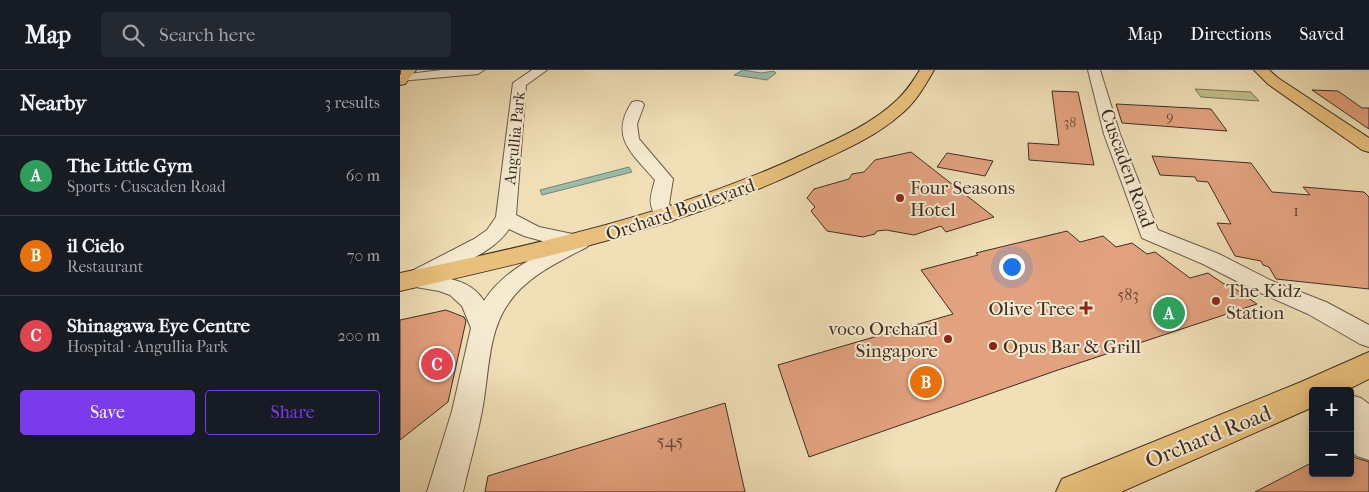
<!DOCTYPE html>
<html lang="en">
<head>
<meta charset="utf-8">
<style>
  body { margin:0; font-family:"IM FELL French Canon",serif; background:#242831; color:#f1f3f6 }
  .controls { position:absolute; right:15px; bottom:15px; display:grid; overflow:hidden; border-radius:5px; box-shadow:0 2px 12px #0003 }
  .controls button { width:45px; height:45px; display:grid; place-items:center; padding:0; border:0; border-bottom:1px solid #363941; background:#171b24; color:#f1f3f6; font:25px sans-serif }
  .you { position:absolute; left:611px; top:196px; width:18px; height:18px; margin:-12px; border:4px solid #fff; border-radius:50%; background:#1a73e8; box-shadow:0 0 0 8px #1a73e833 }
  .badge { display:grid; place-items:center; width:32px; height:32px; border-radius:50%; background:#7c3aed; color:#fff; font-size:16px; font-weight:700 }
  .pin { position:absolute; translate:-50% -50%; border:2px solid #fff; box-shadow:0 1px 5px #0006 }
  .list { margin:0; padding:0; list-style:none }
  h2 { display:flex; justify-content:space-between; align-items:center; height:65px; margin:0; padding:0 20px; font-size:21px }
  h2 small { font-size:16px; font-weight:400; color:#9ea1a6 }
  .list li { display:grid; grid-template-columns:32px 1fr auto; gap:15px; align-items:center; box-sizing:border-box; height:80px; padding:0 20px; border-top:1px solid #363941 }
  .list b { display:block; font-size:19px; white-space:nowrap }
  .list p { margin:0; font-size:16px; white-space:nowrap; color:#9ea1a6 }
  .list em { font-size:16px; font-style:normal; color:#9ea1a6 }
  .actions { display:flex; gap:10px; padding:15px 20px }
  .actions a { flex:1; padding:11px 0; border:1px solid #7c3aed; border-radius:5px; text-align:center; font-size:18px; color:#7c3aed }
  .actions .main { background:#7c3aed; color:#fff }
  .icon { flex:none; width:28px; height:28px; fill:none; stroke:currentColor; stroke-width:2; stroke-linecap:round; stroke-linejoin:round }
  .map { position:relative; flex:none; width:969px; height:422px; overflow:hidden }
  header { display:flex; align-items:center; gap:30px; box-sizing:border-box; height:70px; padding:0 25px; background:#171b24; border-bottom:1px solid #363941 }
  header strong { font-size:24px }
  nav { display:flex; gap:28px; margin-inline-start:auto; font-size:18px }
  .search { width:350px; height:45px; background:#242831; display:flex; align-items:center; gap:12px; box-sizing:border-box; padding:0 18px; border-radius:5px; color:#9ea1a6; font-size:19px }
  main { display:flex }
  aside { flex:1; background:#171b24 }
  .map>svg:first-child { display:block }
  .green { fill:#bec08b; stroke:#7e7658 }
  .water { fill:#9bbdaa; stroke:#768375 }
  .building { fill:#e3a27f; stroke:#3f2d25 }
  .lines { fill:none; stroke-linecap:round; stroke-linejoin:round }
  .minor-casing { stroke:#6b5a4a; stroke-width:2 }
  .major-casing { stroke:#3f2d25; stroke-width:2 }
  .minor { fill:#f5ead0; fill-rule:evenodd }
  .major { fill:#e8c07c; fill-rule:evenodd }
  .poi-dot { fill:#8f2418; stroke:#f5ead0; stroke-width:2 }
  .labels { text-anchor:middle; stroke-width:4; stroke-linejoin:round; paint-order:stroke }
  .far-number-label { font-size:14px; fill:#684a3c }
  .far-street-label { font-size:16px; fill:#3f2d25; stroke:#f5ead0 }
  .number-label { font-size:16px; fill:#684a3c }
  .street-label { font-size:19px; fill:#3f2d25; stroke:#f5ead0 }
  .poi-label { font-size:19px; fill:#3f2d25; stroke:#f5ead0; text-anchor:start }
  .near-number-label { font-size:19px; fill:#684a3c }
  .near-street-label { font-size:22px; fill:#3f2d25; stroke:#f5ead0 }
</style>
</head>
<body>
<header>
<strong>Map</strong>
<div class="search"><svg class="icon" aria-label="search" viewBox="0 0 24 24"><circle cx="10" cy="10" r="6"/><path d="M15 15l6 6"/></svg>Search here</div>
<nav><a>Map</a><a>Directions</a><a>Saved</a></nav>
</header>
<main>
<aside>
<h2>Nearby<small>3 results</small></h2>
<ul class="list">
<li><span class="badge" style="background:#2e9e5b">A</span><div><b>The Little Gym</b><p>Sports · Cuscaden Road</p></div><em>60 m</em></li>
<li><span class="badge" style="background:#e8710a">B</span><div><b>il Cielo</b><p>Restaurant</p></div><em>70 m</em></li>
<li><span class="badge" style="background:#e0444e">C</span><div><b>Shinagawa Eye Centre</b><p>Hospital · Angullia Park</p></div><em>200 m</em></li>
</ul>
<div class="actions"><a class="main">Save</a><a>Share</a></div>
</aside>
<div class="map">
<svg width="969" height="422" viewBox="0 0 969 422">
  <rect width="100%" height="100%" fill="#f0dfb7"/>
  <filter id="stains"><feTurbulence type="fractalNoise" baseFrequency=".004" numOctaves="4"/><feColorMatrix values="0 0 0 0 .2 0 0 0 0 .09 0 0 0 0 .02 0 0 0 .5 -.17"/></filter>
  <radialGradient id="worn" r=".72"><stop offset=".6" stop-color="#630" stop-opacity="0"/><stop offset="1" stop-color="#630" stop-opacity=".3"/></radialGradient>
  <!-- green -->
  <polygon class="green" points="795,19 851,22 859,31 801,27"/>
  <!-- water -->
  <g class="water">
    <polygon points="343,0 361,3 374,1 376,3 367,10 334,5"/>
    <polygon points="229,97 232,102 142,125 140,120"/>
  </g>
  <!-- building -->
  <g class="building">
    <polygon points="912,20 938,21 962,38 969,38 969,59"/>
    <polygon points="652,21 678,22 694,95 629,90 628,73 659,75"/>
    <polygon points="716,34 811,39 827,61 722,53"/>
    <polygon points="511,82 594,147 546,162 541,156 514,165 486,160 477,161 475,164 463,167 427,161 411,141 415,137 407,128 414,119 449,109 452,104 464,102 475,90"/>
    <polygon points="547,83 593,91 585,106 537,97"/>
    <polygon points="752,86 851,93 872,122 910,125 903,117 964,122 969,127 969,219 876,209 869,197 863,195 861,191 835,186 817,153 831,154 808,112 797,111 795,107 760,105"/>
    <polygon points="667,161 680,172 703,166 716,177 732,173 747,184 755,182 790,208 808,203 824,214 827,213 857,234 658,300 409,387 378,295 553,244 521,200 578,185 576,183"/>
    <polygon points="46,240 64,247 66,251 48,332 0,370 0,250"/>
    <polygon points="325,333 345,422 85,422 88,406"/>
    <polygon points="950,383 956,388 969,392 969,422 855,422 913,392 913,403 950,403"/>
  </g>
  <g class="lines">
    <defs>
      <g id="minor">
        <polygon points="42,0 84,0 78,4 0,11 0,5"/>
        <path d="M132,0H147L126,15L116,145L139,157L187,167L190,172L187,177C158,192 126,207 108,234C87,264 89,307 82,341C77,368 69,395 63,422H27L52,341L71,258L62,236L50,225L39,221L4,215L0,210L4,205L74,169L87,160L96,147L113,13ZM109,159L124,166L157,175C130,189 101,204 84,231C74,214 57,210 38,206C62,193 94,182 109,159Z"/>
        <polygon points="688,0 700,0 720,64 758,160 819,184 872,211 926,232 969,255 969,277 960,274 908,244 856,221 803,194 742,168 704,64"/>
        <path d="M237,31L242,32L244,35L237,54L239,69L273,109L269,134L276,147L273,151L266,153L259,151C247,134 250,128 255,110C232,83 209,67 232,32Z"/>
        <polygon points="950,325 961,328 969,334 969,390 957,386 950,380"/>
      </g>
      <g id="major">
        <polygon points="1,0 16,0 5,14 0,15"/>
        <path d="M520,0H534C524,17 516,32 500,45C475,67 442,81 412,95C282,158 140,189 0,221V203C138,174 274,144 402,85C435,70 471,55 497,30C507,21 513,11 520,0Z"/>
        <polygon points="854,0 869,0 878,8 969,68 969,82 962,80 868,14"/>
        <polygon points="969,282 969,309 945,321 913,321 913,337 721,422 656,422 662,409 901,312"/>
      </g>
    </defs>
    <!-- minor casing -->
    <use href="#minor" class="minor-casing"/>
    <!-- major casing -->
    <use href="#major" class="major-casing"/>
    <!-- minor -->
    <use href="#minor" class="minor"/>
    <!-- major -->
    <use href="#major" class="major"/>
  </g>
  <!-- markers -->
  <g class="poi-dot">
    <circle cx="500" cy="128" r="5"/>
    <circle cx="816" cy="231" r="5"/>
    <path d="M683.5 230.5h5v5h5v5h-5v5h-5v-5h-5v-5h5z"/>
    <circle cx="548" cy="269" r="5"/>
    <circle cx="593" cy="276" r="5"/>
  </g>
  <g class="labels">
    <!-- far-number labels -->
    <g class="far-number-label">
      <text x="770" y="51">9</text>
      <text x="670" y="57">38</text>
    </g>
    <!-- far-street labels -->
    <g class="far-street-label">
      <text transform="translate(114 68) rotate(-84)" y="6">Angullia Park</text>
    </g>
    <!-- number labels -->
    <g class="number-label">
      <text x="896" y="146">1</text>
      <text x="728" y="230">583</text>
    </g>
    <!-- street labels -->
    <g class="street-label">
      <text transform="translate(728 98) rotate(70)" y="7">Cuscaden Road</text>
      <text transform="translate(280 139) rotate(-19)" y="7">Orchard Boulevard</text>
    </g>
    <!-- poi labels -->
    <g class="poi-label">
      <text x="510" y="124">Four Seasons<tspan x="510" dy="22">Hotel</tspan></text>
      <text x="826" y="227">The Kidz<tspan x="826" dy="22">Station</tspan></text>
      <text x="675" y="245" text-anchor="end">Olive Tree</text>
      <text x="538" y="265" text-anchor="end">voco Orchard<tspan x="538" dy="22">Singapore</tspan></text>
      <text x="603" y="283">Opus Bar &amp; Grill</text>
    </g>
    <!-- near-number labels -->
    <g class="near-number-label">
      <text x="270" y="377">545</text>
    </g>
    <!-- near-street labels -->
    <g class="near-street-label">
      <text transform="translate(808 366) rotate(-22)" y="8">Orchard Road</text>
    </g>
  </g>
  <rect width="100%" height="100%" filter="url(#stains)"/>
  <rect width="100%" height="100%" fill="url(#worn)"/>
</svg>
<div class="controls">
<button>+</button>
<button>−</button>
</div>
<div class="you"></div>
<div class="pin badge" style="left:769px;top:243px;background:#2e9e5b">A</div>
<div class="pin badge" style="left:526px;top:312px;background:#e8710a">B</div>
<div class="pin badge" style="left:37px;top:294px;background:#e0444e">C</div>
</div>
</main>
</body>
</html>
